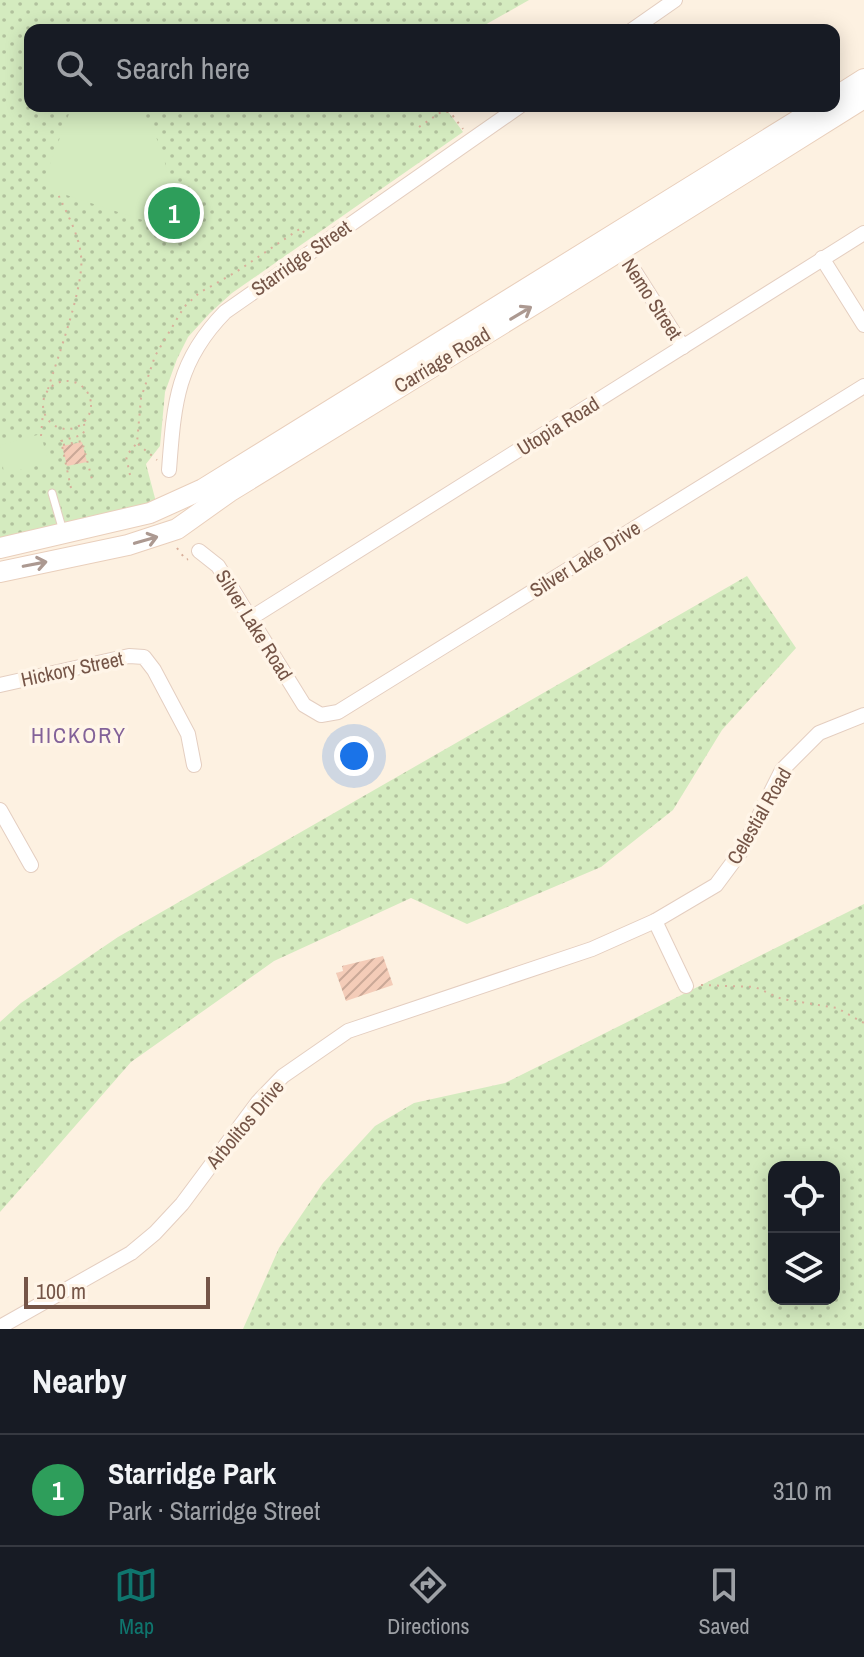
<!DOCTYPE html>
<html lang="en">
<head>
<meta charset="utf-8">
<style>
  body { margin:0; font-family:"Archivo Narrow",sans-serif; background:#20242c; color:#f1f3f6 }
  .controls { position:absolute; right:24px; bottom:24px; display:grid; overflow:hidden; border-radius:16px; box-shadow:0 4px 20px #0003 }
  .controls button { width:72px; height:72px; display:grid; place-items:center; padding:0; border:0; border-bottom:2px solid #363941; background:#171b24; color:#f1f3f6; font:40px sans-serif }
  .scale { position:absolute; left:24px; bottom:20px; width:186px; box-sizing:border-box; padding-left:8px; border:4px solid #755547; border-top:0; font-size:22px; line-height:28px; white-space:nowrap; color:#755547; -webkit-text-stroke:6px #fff5e8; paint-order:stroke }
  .you { position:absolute; left:354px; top:756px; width:28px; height:28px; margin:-20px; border:6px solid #fff; border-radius:50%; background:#1a73e8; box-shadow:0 0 0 12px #1a73e833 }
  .badge { display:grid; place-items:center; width:52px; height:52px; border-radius:50%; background:#0f766e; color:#fff; font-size:26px; font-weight:700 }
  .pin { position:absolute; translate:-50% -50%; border:4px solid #fff; box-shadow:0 2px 8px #0006 }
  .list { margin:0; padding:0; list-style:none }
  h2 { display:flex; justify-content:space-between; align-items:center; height:104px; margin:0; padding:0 32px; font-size:34px }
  h2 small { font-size:26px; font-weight:400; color:#9ea1a6 }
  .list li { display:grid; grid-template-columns:52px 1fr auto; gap:24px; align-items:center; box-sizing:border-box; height:112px; padding:0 32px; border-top:2px solid #363941 }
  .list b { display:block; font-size:30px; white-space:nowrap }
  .list p { margin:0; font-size:26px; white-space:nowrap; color:#9ea1a6 }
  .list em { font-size:26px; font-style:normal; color:#9ea1a6 }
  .icon { flex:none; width:44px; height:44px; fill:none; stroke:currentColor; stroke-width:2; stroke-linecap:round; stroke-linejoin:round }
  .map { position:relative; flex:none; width:864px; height:1329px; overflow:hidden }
  .search { position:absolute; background:#171b24; box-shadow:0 4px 20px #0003; left:24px; right:24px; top:24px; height:88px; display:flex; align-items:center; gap:20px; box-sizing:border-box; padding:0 28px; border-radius:16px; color:#9ea1a6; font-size:30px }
  .sheet { height:216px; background:#171b24 }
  nav { display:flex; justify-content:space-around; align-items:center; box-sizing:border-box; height:112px; border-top:2px solid #363941; background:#171b24; font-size:22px; color:#9ea1a6 }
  nav a { display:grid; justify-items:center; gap:4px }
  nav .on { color:#0f766e }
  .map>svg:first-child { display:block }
  .grass { fill:url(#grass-dots); fill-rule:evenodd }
  .garden { fill:#d4ebbf }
  .building { fill:url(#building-hatch) }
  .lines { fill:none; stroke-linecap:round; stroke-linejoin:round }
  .lane-casing { stroke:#e4cec0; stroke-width:9 }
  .street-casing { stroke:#e4cec0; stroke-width:16 }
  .secondary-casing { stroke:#e9cfbc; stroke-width:22 }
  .path { stroke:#d8af9b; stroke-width:2; stroke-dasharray:2 6; stroke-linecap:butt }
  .lane { stroke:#fff; stroke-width:7 }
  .street { stroke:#fff; stroke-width:14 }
  .secondary { stroke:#fff; stroke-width:20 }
  .oneway { stroke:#ac9991 }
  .labels { text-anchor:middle; stroke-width:7; stroke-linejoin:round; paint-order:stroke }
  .street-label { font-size:20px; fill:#755547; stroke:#fff5e8 }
  .neighbourhood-label { font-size:22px; letter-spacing:2px; fill:#836299; stroke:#fff5e8 }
</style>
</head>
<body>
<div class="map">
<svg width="864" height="1329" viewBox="0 0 864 1329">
  <defs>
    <pattern id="grass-dots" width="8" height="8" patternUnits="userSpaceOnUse" patternTransform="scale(2)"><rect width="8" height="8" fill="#d4ebbf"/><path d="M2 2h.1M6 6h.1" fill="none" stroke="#b1c19d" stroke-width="1.8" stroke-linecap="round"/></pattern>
    <pattern id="building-hatch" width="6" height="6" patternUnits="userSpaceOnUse" patternTransform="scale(2)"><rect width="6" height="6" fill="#f4ccb8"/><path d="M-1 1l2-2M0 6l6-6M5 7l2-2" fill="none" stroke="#caa897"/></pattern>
  </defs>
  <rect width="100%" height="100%" fill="#fdf1e1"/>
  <!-- grass -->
  <g class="grass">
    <polygon points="0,0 529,0 476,30 30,30 30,106 444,106 463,132 232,293 210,313 188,337 177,359 165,392 160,446 146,464 156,502 0,540"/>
    <polygon points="747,576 796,648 722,730 673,810 601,867 467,924 411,898 274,961 131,1062 0,1212 0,1022 21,1003 118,937"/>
    <path d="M864,904V1329H243L279,1248L323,1183L375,1126L414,1103L505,1083ZM774,1167H834V1299H774Z"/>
  </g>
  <!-- garden -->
  <g class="garden">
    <path d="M72,106H139C164,146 176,180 164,227L51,190L45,177Z"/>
    <polygon points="41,434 48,463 4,474 0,445"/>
  </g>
  <!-- building -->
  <g class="building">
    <polygon points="82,442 87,462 67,466 62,446"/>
    <polygon points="383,956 393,985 346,1001 336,973 343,971 342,966"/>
  </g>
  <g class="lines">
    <defs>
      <polyline id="lane" points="52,493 63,531"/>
      <g id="street">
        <polyline points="632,30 675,0"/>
        <polyline points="621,250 683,347"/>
        <polyline points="822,258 864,325"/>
        <path d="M169,470C174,405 176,362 225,312L520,106"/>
        <polyline points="199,551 218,566 304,705 321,715 338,712 864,386"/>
        <polyline points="251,618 864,233"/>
        <polyline points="0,685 129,656 144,657 154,670 188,734 194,765"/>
        <polyline points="0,810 31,865"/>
        <polyline points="655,921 686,986"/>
        <polyline points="0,1327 131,1253 155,1233 182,1204 258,1102 283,1076 348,1031 592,949 655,921 716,885 742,850 782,770 819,733 864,715"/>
      </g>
      <g id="secondary">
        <polyline points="834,98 864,79"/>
        <polyline points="0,548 150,513 203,489 821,106"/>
        <polyline points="0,572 128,545 177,529 229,492 546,297 864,98"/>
      </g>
    </defs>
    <!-- lane casing -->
    <use href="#lane" class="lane-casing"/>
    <!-- street casing -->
    <use href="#street" class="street-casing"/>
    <!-- secondary casing -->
    <use href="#secondary" class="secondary-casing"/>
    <!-- path -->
    <g class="path">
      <polyline points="419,127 441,112 450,112 463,129"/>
      <circle cx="67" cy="405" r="24"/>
      <path d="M48,389C57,359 85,284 81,256C79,234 66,212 57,192"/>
      <polyline points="41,436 43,412"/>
      <polyline points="138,444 157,460"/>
      <polyline points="63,445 82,441 93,483"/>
      <polyline points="130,475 126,456 137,443 141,398 155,356 184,307 199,293 236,272 301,228 307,237"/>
      <polyline points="71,488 61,441 82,435 85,430 84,424"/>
      <polyline points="177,548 186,560 188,559"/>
      <polyline points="701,985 755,987 782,999 837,1008 864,1023"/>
    </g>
    <!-- lane -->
    <use href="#lane" class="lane"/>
    <!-- street -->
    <use href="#street" class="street"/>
    <!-- secondary -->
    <use href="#secondary" class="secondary"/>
  </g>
  <!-- one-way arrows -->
  <defs><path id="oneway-shaft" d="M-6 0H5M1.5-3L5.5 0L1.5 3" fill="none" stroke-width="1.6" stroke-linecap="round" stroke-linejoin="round" transform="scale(2)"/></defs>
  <g class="oneway">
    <use href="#oneway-shaft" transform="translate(521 313) rotate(-31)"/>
    <use href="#oneway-shaft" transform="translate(146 540) rotate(-16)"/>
    <use href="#oneway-shaft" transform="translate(35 564) rotate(-11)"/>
  </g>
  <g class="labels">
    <!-- street labels -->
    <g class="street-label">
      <text transform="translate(301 258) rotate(-35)" y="7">Starridge Street</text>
      <text transform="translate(652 299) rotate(57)" y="7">Nemo Street</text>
      <text transform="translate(442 360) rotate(-31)" y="7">Carriage Road</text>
      <text transform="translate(558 426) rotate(-32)" y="7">Utopia Road</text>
      <text transform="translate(585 559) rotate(-32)" y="7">Silver Lake Drive</text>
      <text transform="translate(254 625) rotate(58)" y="7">Silver Lake Road</text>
      <text transform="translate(72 669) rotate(-12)" y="7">Hickory Street</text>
      <text transform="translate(759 816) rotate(-60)" y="7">Celestial Road</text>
      <text transform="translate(245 1124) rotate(-50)" y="7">Arbolitos Drive</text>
    </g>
    <!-- neighbourhood labels -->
    <g class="neighbourhood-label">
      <text x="79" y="743">HICKORY</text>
    </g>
  </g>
</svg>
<div class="controls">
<button><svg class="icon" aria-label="locate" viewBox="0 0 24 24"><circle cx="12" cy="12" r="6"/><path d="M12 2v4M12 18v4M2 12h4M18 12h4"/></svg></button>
<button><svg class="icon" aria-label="layers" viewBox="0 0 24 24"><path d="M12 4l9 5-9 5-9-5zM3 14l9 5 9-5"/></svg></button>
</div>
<div class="scale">100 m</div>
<div class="you"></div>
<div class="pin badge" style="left:174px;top:213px;background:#2e9e5b">1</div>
<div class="search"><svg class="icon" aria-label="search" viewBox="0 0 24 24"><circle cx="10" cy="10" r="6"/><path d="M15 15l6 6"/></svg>Search here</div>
</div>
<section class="sheet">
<h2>Nearby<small></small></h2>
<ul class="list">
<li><span class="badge" style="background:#2e9e5b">1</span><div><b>Starridge Park</b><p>Park · Starridge Street</p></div><em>310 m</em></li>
</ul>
</section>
<nav>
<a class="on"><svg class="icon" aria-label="map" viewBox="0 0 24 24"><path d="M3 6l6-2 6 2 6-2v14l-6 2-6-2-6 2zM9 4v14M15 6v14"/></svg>Map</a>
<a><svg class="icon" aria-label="directions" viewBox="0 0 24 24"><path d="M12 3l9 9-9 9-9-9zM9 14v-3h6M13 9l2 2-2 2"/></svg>Directions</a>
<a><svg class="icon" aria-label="saved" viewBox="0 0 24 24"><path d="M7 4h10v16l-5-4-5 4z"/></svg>Saved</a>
</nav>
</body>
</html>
